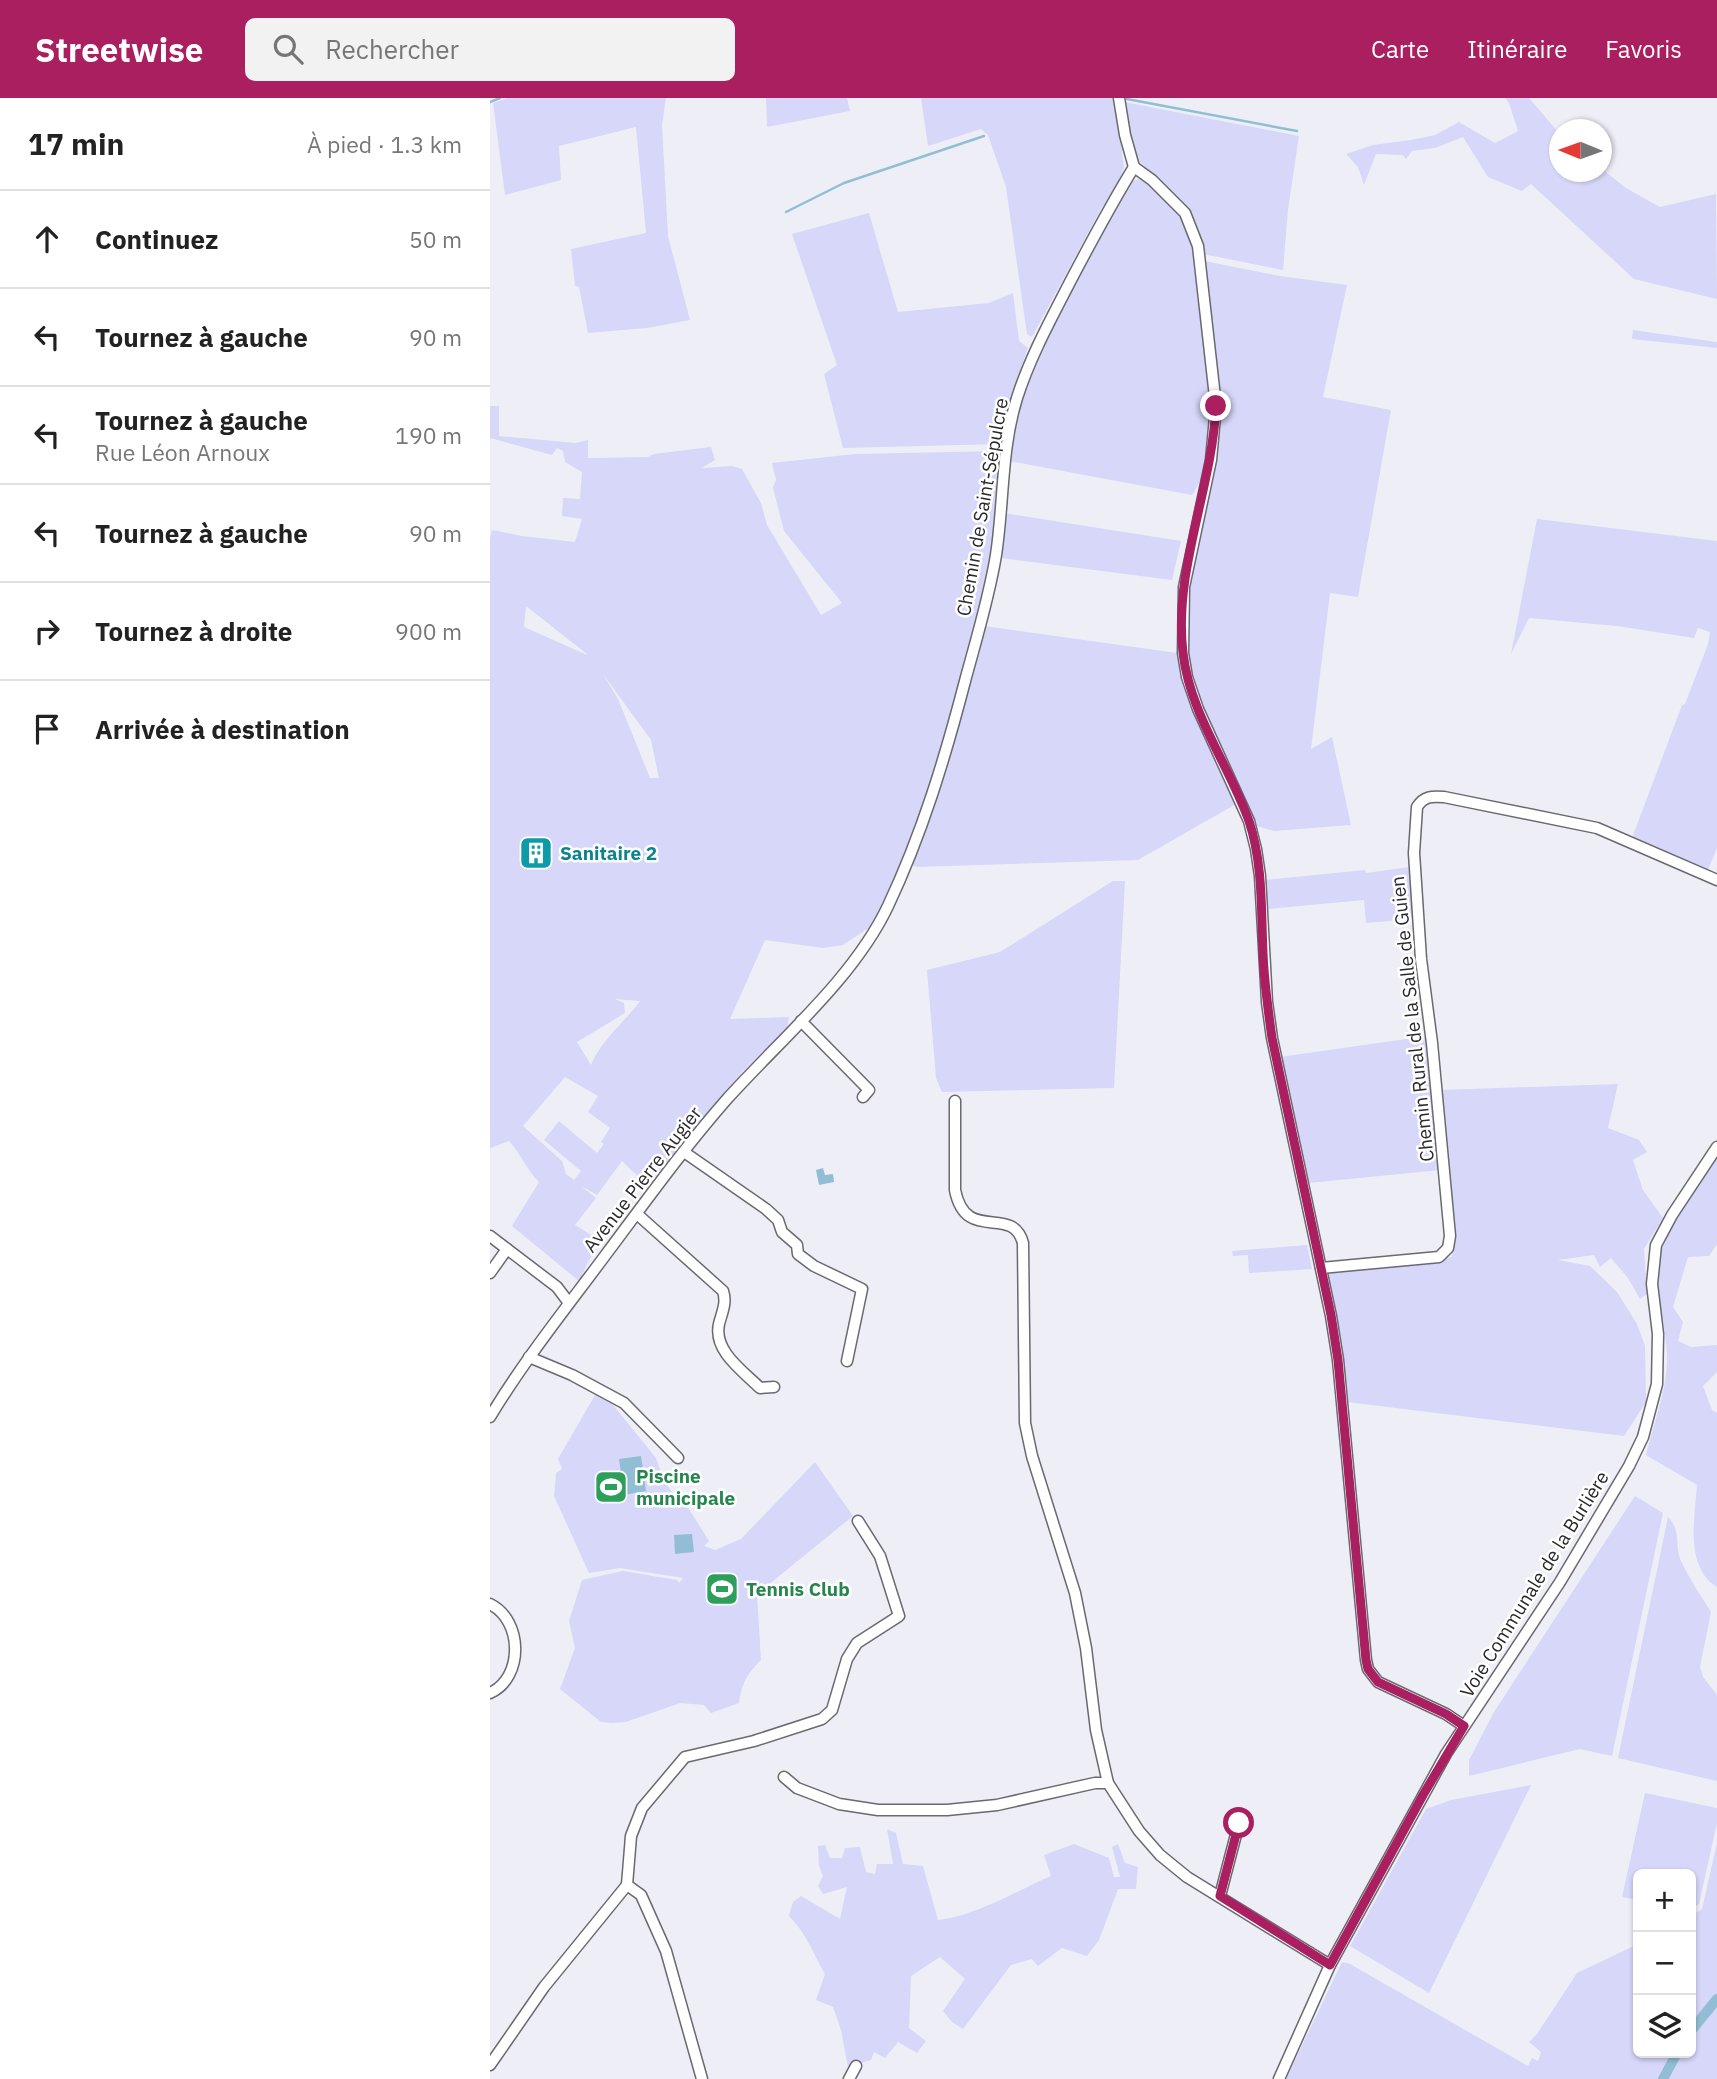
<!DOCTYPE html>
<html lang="fr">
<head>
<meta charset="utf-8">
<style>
  body { margin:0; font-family:"IBM Plex Sans",sans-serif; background:#f2f2f2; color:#222 }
  .controls { position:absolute; right:21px; bottom:21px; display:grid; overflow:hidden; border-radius:10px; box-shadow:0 2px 5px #0004 }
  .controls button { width:63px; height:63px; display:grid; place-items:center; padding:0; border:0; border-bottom:2px solid #e0e0e0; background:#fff; color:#222; font:35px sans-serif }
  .compass { position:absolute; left:1059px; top:21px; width:63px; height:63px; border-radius:50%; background:#fff; box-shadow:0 2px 5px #0004; rotate:271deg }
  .stop { position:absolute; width:21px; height:21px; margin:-16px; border:5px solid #aa1f60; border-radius:50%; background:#fff }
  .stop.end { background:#aa1f60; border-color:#fff; box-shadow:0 2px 7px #0008 }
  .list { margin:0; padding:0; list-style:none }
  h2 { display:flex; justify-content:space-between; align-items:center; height:91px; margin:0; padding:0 28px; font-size:30px }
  h2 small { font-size:23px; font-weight:400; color:#767676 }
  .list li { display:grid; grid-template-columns:46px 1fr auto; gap:21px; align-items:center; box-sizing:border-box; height:98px; padding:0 28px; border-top:2px solid #e0e0e0 }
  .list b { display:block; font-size:26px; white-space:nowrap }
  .list p { margin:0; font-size:23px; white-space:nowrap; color:#767676 }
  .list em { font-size:23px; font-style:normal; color:#767676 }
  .icon { flex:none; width:38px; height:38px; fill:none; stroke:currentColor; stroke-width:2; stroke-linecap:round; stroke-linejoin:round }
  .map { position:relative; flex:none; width:1227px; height:1981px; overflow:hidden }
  header { display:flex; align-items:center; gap:42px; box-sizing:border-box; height:98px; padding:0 35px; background:#aa1f60; color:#fff }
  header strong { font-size:33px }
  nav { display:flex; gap:38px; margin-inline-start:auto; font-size:24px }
  .search { width:490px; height:63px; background:#f2f2f2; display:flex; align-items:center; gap:18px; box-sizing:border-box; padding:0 24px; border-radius:10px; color:#767676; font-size:26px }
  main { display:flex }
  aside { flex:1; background:#fff }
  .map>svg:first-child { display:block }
  .green { fill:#d6d7f9; fill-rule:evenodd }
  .water { fill:#91bed5 }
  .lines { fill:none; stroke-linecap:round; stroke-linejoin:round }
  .stream { stroke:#91bed5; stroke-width:2.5 }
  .canal { stroke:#91bed5; stroke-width:10 }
  .minor-casing { stroke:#69696f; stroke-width:13 }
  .minor { stroke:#fff; stroke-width:10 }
  .route { stroke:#aa1f60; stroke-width:9 }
  .labels { text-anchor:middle; stroke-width:5; stroke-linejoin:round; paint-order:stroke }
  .street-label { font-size:19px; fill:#29292c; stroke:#fff }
  .culture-label { font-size:19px; font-weight:bold; fill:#0d838f; stroke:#fff; text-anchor:start }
  .leisure-label { font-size:19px; font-weight:bold; fill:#27864d; stroke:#fff; text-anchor:start }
</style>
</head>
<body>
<header>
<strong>Streetwise</strong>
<div class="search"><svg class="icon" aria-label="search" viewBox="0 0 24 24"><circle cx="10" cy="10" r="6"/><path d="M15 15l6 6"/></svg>Rechercher</div>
<nav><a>Carte</a><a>Itinéraire</a><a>Favoris</a></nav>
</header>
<main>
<aside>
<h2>17 min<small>À pied · 1.3 km</small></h2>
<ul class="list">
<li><svg class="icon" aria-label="ahead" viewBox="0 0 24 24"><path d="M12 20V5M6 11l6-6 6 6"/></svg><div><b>Continuez</b></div><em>50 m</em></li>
<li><svg class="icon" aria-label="left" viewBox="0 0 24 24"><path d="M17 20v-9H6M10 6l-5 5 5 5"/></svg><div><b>Tournez à gauche</b></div><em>90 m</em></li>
<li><svg class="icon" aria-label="left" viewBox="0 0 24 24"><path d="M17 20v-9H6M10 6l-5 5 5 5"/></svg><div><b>Tournez à gauche</b><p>Rue Léon Arnoux</p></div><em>190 m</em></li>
<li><svg class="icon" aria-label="left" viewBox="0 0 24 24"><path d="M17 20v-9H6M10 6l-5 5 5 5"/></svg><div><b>Tournez à gauche</b></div><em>90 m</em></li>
<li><svg class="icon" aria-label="right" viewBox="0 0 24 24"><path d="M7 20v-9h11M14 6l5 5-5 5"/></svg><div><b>Tournez à droite</b></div><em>900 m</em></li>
<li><svg class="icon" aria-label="arrive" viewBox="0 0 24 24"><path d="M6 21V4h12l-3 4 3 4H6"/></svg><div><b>Arrivée à destination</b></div></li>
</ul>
</aside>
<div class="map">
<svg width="1227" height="1981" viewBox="0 0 1227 1981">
  <rect width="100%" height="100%" fill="#eeeff6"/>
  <!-- green -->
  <g class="green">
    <polygon points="18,0 176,0 172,27 178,138 200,222 157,230 98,235 89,189 85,188 81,151 156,135 146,29 69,48 71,82 15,97 3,5"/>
    <polygon points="276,0 357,0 360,13 277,29"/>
    <polygon points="431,0 625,0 634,70 626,91 611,111 542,239 537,236 516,89 498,37 491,31 438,48"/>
    <polygon points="1015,0 1039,0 1069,35 1070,74 1112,74 1112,71 1136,90 1170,109 1226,96 1227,201 1144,181 1041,86 1032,93 998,79 973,39 945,50 922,53 916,61 913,57 886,56 874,87 868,69 856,56 883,47 921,42 945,37 969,24 1005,45 1028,33 1019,5"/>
    <polygon points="634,4 809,38 798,112 793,172 713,156 709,132 699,113 648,62 639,41"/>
    <path d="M648,81L661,88L684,109L702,141L722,300C722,333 721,369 702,397L519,363L535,288L550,251L627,105L638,86Z"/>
    <polygon points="379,115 408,214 499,205 523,195 529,243 538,250 522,295 510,346 353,350 334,276 347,267 302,136"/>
    <polygon points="714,163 790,178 857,187 833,299 901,312 868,499 840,495 821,651 842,639 861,727 784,733 767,728 718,622 701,574 696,527 698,486 731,329 730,286"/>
    <polygon points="1143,232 1227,244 1227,250 1142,241"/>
    <path d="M0,308H9V338L86,345L98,342V360L158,359L164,356L221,349L225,362L212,370L242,368L252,371L271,405L277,427L331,517L352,505L294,433L283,390L286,382L282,365L365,356L508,353L511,359L501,458L492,504L448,664L413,763L383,827L353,847L333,850L275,842L240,921L299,919L297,930L253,973L157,1087L132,1063L107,1097L91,1088L106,1100L85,1127L109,1142L89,1183L22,1128L49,1084C35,1070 32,1057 19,1043L0,1050V441L2,432L32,438L85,444L92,421L72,418L73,400L90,401L92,374L75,364L73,353L67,350L62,357L0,340ZM36,508L97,556V557L34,529ZM113,576L161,642L169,680H160L128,601ZM125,901L150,903C134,925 111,942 101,967L87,944L135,915L134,905ZM75,979L108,998L98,1014L120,1030L111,1044L114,1046L107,1055L69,1023L54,1042L91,1073L84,1082L76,1076L72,1063L33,1028Z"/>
    <polygon points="514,415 691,443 682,482 511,460"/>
    <polygon points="1047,421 1227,443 1227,750 1218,772 1142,740 1192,607 1195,606 1218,546 1220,534 1208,530 1204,540 1127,528 1039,520 1021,556"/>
    <polygon points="494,528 687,555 694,586 746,706 648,762 427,769 422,767 448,694"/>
    <polygon points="920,769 923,821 876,825 874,802 776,811 775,782 875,772 876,775"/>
    <polygon points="623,783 635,783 624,990 452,994 446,980 437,872 510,854"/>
    <polygon points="937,938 941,992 943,993 951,1072 818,1085 790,959"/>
    <polygon points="1128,986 1118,1030 1149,1042 1157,1054 1143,1062 1153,1092 1173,1120 1154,1151 1157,1196 1150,1201 1138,1180 1121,1160 1110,1169 1104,1157 1068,1162 1100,1168 1127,1194 1147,1226 1155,1248 1156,1304 1134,1338 857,1304 852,1259 836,1178 842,1173 962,1159 963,1138 950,992"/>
    <path d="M1227,1061V1146L1219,1158L1198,1159L1183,1209L1193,1224L1188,1243L1201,1249L1227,1247V1274L1213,1288L1222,1312L1227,1315V1489C1194,1468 1205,1419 1207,1387L1156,1357C1163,1327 1176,1295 1177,1264C1178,1229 1162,1192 1170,1158C1178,1128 1209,1087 1227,1061Z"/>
    <polygon points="817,1147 822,1171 759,1175 758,1157 743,1158 742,1153"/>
    <path d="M105,1297L123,1307L166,1360L174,1383L184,1397L189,1395L219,1443L214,1448L225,1452L251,1441L325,1364L363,1418L267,1496L271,1562C257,1576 252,1585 249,1605L221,1615L214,1607L190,1605L136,1624L122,1625L111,1624L70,1591L85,1550L79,1523L92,1482L133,1473L187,1482L189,1485L193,1480L130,1470L99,1475L64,1398L66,1375L72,1371L68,1361Z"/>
    <polygon points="1145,1398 1173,1415 1122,1658 1090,1651 979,1678 979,1662 1004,1614"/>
    <path d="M1178,1419C1193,1435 1183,1447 1192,1465C1200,1482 1211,1498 1221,1514L1210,1569L1213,1579L1227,1597V1683L1128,1660Z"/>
    <polygon points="1041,1687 939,1895 860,1848 936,1711 961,1702"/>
    <polygon points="1155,1695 1227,1710 1227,1725 1209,1806 1201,1812 1201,1776 1148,1776 1148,1802 1132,1799"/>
    <path d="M397,1731L406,1735L413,1766L433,1768L448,1822C486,1818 526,1793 561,1778L554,1757L584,1746L619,1760L624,1779H630L622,1749L628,1746L635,1765L648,1769L646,1791H628L609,1842L597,1858L572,1850L548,1868L542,1861L521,1867L473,1931L462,1924L453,1913L475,1881L450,1859L421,1878L419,1930L436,1943L427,1955L408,1944L395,1960L384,1954L381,1962L358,1969L351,1932L343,1909L326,1902L335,1876C323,1855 316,1835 299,1818L303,1804L311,1798L350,1821L357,1789L333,1796L328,1788L333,1778L329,1768L328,1748L335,1747L340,1760H352L355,1750L370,1749L376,1774L385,1776L387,1766H403Z"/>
    <polygon points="1227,1745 1227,1981 796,1981 852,1864 860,1866 1038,1968 1042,1960 1048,1963 1051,1954 1039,1944 1047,1936 1087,1875 1148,1846 1148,1955 1201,1955 1201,1818 1212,1811"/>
  </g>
  <!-- water -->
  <g class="water">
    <polygon points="333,1070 335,1077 343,1076 344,1084 329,1087 326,1072"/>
    <polygon points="151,1358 156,1393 134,1397 129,1361"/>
    <polygon points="202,1436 204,1454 185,1456 184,1437"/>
  </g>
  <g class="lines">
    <!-- stream -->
    <g class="stream">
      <polyline points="637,1 807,33"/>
      <polyline points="0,4 10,0"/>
      <polyline points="296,114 354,85 494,38"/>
    </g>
    <!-- canal -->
    <g class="canal">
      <polyline points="1201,1933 1227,1901"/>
      <polyline points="1173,1981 1187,1955"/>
    </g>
    <defs>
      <g id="minor">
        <polyline points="629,0 635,37 644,69"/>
        <polyline points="644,69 662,82 695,115 708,148 726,308 721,362 694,489 693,555 697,579 708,611 759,723 766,751 770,778 777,904 782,940 841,1218 848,1262 876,1562 878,1571 888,1584 956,1616 974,1628"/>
        <polyline points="311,923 379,992 373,999"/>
        <path d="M465,1003V1092C476,1147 522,1105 533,1145L535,1325L542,1358L585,1495L596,1550L606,1632L618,1685L649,1733L670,1757L697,1779L840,1867"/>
        <polyline points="194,1054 276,1111 288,1122 292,1134 307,1147 308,1156 324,1168 372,1191 357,1263"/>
        <path d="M147,1116L233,1193C237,1205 232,1214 229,1226C223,1253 253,1273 270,1290L284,1289"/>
        <polyline points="0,1138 67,1189 79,1205"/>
        <path d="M831,1170L949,1159L958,1150L960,1138L942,945L931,861L924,755L927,709C934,698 942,698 954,699L1107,730L1227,782"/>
        <polyline points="0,1175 17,1151"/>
        <polyline points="39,1259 82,1277 134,1305 188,1360"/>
        <path d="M0,1319C35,1261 77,1209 117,1155C156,1103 194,1050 237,1001C290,942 364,880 398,808C432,736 455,660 475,583C486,542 499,500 506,457C514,405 511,351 527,300C540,259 561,221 581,182C601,144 621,106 644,69"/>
        <path d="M0,1506C33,1522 34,1580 0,1595"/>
        <polyline points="294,1679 307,1690 349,1706 388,1712 457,1712 507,1707 605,1685 618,1685"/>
        <polyline points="137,1787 141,1738 152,1710 195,1659 264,1643 332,1621 342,1612 357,1561 367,1545 409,1518 390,1458 368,1423"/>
        <polyline points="137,1787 151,1797 176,1853 212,1981"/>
        <polyline points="730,1798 749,1725"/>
        <polyline points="0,1967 54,1889 137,1787"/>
        <polyline points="359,1981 366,1968"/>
        <polyline points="789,1981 840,1867 956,1656 1070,1484 1139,1368 1153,1339 1167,1286 1168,1236 1162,1186 1166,1147 1182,1117 1227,1049"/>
      </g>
    </defs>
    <!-- minor casing -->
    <use href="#minor" class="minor-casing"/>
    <!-- minor -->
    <use href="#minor" class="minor"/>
  </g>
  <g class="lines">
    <!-- route -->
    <path class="route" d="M726,308C722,391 683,473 693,555C700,616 739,667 759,723C773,765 771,812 773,855C774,883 778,912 782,940L841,1217L848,1262L876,1562L878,1571L888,1584L956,1616L974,1628L933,1697L840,1867L730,1798L749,1725"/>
  </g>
  <!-- icons -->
  <defs>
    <symbol id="building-square" viewBox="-11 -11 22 22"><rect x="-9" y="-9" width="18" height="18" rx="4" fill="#0f9aa8" stroke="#fff"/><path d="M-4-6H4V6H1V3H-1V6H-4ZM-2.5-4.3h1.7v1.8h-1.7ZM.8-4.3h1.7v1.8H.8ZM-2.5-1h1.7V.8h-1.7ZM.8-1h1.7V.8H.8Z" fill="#fff"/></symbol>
    <symbol id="stadium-square" viewBox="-11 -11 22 22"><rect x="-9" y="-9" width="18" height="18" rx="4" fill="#2e9e5b" stroke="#fff"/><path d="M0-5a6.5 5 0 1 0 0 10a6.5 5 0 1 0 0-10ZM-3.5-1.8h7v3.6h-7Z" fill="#fff"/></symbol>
  </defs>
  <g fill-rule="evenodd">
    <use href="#building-square" x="27" y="736" width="38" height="38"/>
    <use href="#stadium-square" x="102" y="1370" width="38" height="38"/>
    <use href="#stadium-square" x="213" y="1472" width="38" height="38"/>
  </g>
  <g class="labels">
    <!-- street labels -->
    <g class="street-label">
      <text transform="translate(492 409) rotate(-80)" y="7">Chemin de Saint-Sépulcre</text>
      <text transform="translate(922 921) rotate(-96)" y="7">Chemin Rural de la Salle de Guien</text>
      <text transform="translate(152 1081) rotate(-52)" y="7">Avenue Pierre Augier</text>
      <text transform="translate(1044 1486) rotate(-58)" y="7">Voie Communale de la Burlière</text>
    </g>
    <!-- culture labels -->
    <g class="culture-label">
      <text x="70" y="762">Sanitaire 2</text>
    </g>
    <!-- leisure labels -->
    <g class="leisure-label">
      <text x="146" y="1385">Piscine<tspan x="146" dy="22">municipale</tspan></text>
      <text x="256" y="1498">Tennis Club</text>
    </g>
  </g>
</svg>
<div class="controls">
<button>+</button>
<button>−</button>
<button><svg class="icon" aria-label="layers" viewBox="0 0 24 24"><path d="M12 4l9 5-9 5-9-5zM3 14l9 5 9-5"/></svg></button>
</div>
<svg class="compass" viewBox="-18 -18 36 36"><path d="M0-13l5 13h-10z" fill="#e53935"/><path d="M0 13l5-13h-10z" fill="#767676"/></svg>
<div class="stop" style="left:749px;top:1725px"></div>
<div class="stop end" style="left:726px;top:308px"></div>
</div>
</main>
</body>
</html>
